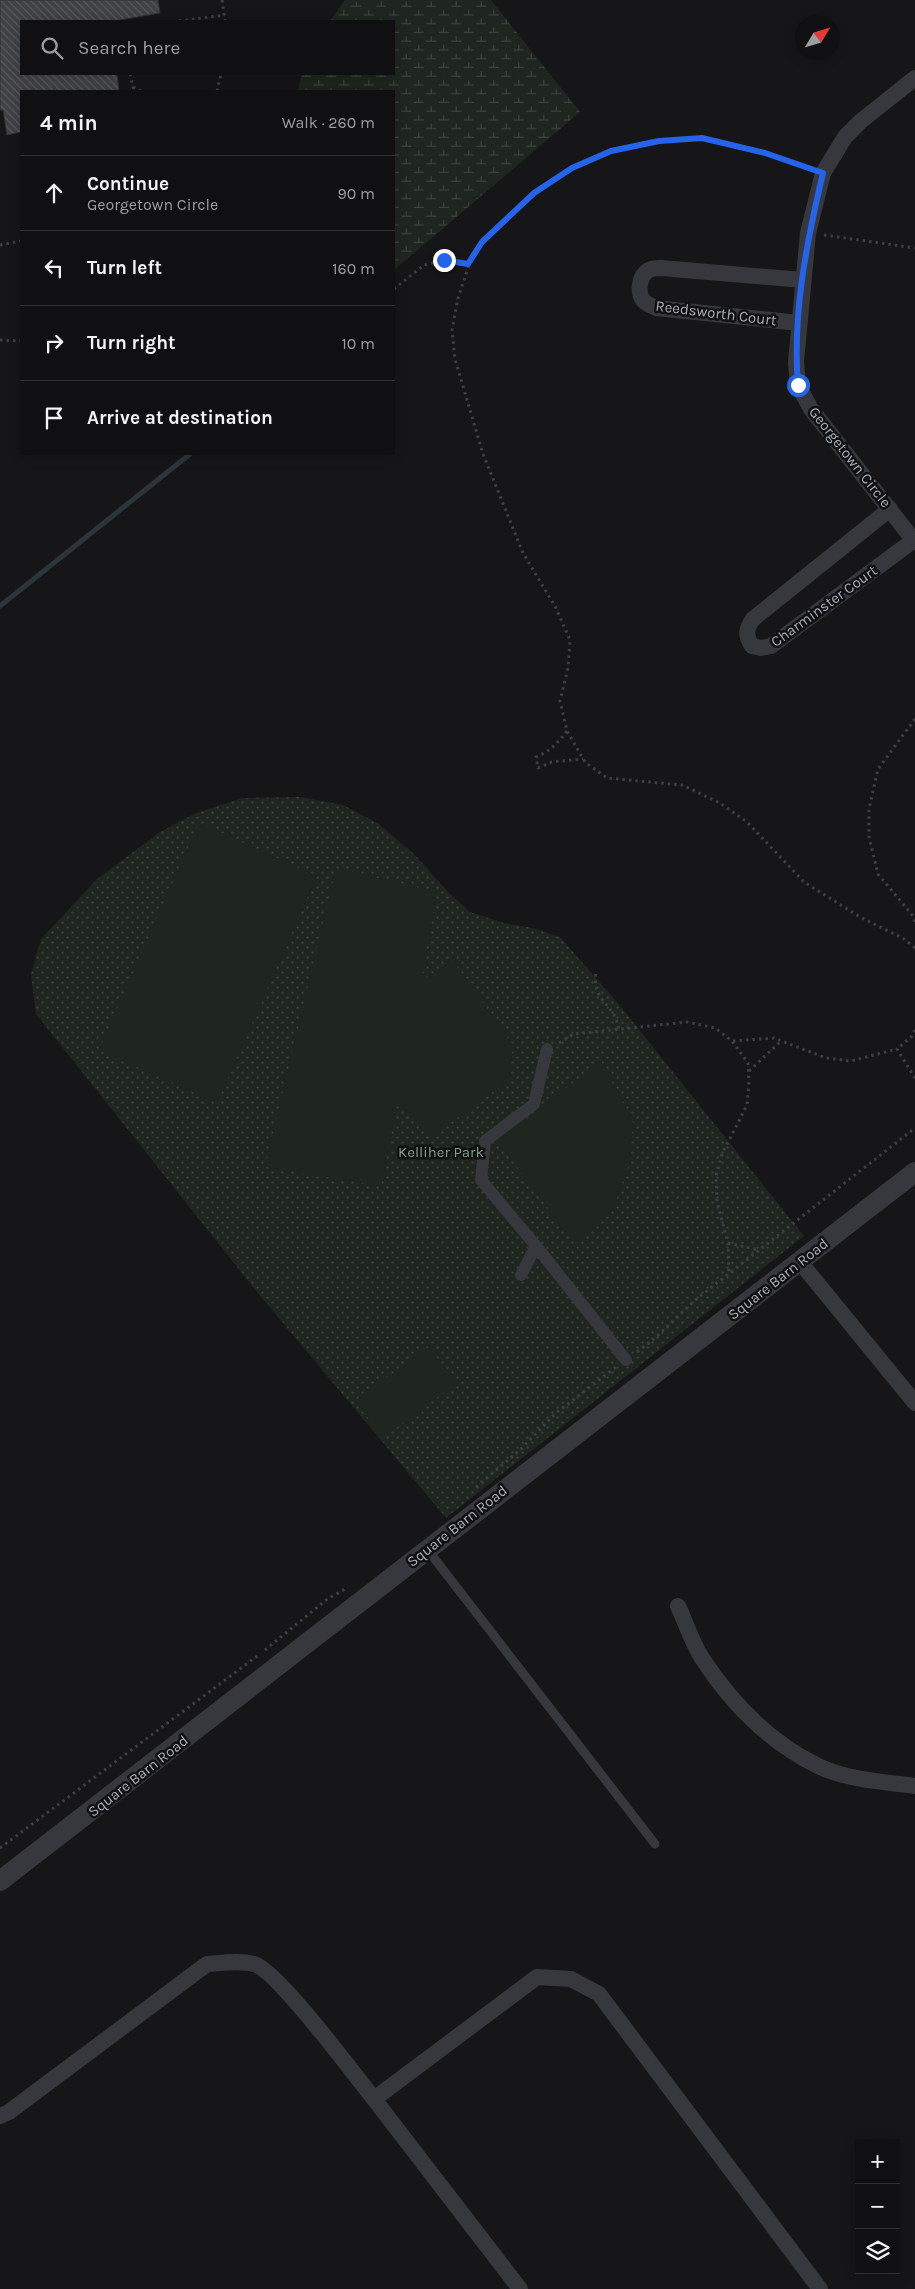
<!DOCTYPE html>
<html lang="en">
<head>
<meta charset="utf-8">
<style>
  body { margin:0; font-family:Karla,sans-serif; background:#19191b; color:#f1f3f6 }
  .controls { position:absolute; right:15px; bottom:15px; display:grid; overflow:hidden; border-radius:0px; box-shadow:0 2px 12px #0003 }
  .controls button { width:45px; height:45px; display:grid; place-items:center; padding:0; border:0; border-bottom:1px solid #303032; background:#101012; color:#f1f3f6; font:25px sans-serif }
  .compass { position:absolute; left:795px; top:15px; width:45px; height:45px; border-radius:50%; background:#101012; box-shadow:0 2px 12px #0003; rotate:52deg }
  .stop { position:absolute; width:15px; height:15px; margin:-11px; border:4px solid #2563eb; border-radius:50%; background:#fff }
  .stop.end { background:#2563eb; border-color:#fff; box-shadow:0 1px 5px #0008 }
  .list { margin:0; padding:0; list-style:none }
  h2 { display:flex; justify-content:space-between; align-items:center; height:65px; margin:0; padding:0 20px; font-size:21px }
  h2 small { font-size:16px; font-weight:400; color:#9c9d9f }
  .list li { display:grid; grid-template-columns:32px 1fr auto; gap:15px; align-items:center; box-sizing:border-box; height:75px; padding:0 20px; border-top:1px solid #303032 }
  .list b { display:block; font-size:19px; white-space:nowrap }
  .list p { margin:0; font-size:16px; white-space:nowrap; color:#9c9d9f }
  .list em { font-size:16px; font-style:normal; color:#9c9d9f }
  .icon { flex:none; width:28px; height:28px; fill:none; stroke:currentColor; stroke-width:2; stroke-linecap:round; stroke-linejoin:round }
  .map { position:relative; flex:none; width:915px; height:2289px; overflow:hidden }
  .search { position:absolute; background:#101012; box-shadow:0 2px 12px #0003; left:20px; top:20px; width:375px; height:55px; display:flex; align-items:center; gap:12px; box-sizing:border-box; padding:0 18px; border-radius:0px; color:#9c9d9f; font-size:19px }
  .panel { position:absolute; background:#101012; box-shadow:0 2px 12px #0003; left:20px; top:90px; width:375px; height:365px; border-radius:0px }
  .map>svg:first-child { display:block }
  .grass { fill:url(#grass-dots) }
  .wetland { fill:url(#wetland-marsh) }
  .garden { fill:#1e261f }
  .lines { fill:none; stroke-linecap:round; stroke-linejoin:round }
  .stream { stroke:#2c353c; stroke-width:5 }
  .building { fill:url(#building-back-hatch); stroke:#303034 }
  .path { stroke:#3d3f44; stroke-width:3; stroke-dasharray:2.5 4; stroke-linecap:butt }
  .service { stroke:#37383d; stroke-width:9 }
  .pedestrian { stroke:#37383d; stroke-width:12 }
  .minor { stroke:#37383d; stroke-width:16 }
  .tertiary { stroke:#37383d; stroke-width:20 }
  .route { stroke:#2563eb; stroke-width:6 }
  .labels { text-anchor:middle; stroke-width:5; stroke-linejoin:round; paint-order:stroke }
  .street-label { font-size:15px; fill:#a8adb8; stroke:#111113 }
  .park-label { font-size:15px; fill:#7fa381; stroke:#111113 }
</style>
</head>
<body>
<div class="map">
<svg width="915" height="2289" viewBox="0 0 915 2289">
  <defs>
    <pattern id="grass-dots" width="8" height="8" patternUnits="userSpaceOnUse" patternTransform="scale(1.25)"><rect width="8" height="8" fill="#1e261f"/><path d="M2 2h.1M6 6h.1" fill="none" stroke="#3c433d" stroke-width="1.8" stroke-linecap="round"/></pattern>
    <pattern id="wetland-marsh" width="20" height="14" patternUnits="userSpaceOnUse" patternTransform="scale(1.25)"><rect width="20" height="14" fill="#1e261f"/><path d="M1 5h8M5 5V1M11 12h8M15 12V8" fill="none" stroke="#3c433d"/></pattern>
    <pattern id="building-back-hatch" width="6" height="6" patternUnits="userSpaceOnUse" patternTransform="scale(1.25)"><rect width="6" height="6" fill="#404145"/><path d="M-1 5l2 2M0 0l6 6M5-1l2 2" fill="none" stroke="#595a5e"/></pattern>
  </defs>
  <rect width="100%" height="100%" fill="#161618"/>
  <!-- grass -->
  <polygon class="grass" points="300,797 343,805 379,824 416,856 448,892 470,912 504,923 533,928 560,937 621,1007 804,1236 446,1518 253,1287 36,1014 31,974 41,939 97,879 160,832 196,813 243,798"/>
  <!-- wetland -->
  <polygon class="wetland" points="345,0 491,0 580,112 394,270 394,91 298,91 302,74 394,74 394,21 330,21"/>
  <!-- garden -->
  <g class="garden">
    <polygon points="199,823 317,876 217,1103 99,1050"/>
    <polygon points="336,868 437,892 421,981 453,961 513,1045 509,1080 431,1137 405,1111 398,1099 381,1186 265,1167"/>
    <polygon points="601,1061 633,1123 629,1164 617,1198 598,1226 574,1243 498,1141"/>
    <polygon points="429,1347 456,1383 383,1438 355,1401"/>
  </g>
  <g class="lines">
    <!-- stream -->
    <polyline class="stream" points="0,606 190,454"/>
  </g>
  <!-- building -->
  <polygon class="building" points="0,0 158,0 160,13 114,21 21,21 21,74 117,74 119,91 21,91 21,132 7,135 3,110 0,110"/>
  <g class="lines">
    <!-- path -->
    <g class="path">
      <polyline points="222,0 225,21"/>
      <polyline points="179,21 225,15"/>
      <polyline points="130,74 134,91"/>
      <polyline points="133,87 141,91"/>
      <polyline points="217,91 221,74"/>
      <polyline points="809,168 765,153 702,138 659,141 611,151 572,168 534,193 482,242 469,265 458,298 452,330 455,359 483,454 523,553 556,608 570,640 568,668 560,701 567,731 585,762 607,778 682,785 720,803 747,822 804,882 860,917 904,939 915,948"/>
      <polyline points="824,235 915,248"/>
      <polyline points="0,245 21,241"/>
      <polyline points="394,289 424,265 444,260 469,265"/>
      <polyline points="0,340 21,341"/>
      <polyline points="915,719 878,769 869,809 869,837 878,874 913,916 915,922"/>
      <path d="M567,731C558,743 550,751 536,757L538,768L552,762L583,759"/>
      <path d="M596,974C591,999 615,1005 619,1029"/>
      <polyline points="915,1030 912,1036 897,1049 915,1078"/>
      <polyline points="733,1041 774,1038 826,1058 851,1061 897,1049"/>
      <polyline points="559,1043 574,1034 687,1022 715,1028 732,1041 748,1063 749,1082 747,1105 722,1154 716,1176 717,1202 728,1243 729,1273"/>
      <polyline points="749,1071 781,1041"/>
      <polyline points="728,1243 759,1250"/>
      <polyline points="637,1352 655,1338 694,1301 915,1128"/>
      <polyline points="476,1487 520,1450 556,1413 616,1367"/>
      <polyline points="265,1650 326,1600 345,1589"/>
      <polyline points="0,1848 260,1654"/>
    </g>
    <!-- service -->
    <polyline class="service" points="427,1549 655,1844"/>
    <!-- pedestrian -->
    <g class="pedestrian">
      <polyline points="536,1246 626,1360"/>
      <polyline points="521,1275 536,1246 481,1180 485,1141 534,1104 547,1049"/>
    </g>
    <!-- minor -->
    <g class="minor">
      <polyline points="915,78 861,121 845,137 823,173 808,233 796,362 798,385 811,409 915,542"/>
      <path d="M799,323L656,308C653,306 648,305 645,302C636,295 639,275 649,270C652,268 658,268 661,268L803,280"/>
      <path d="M890,509L753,619C746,629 745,635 752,646L761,648L771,646L914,540"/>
      <polyline points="800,1262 915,1403"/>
      <path d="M678,1606C686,1623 692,1643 702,1658C731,1703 770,1742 818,1766C847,1780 884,1782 915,1786"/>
      <polyline points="374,2099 520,2289"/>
      <path d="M0,2116L9,2112L207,1964C222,1963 239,1960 254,1964C277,1970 354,2074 374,2099L537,1977L571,1979L599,1994L820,2289"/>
    </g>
    <!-- tertiary -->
    <polyline class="tertiary" points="0,1881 915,1172"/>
  </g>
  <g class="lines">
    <!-- route -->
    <path class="route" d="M444,260L468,264L482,242L534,193L572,168L611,151L659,141L702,138L765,153L823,173C807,240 792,315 798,385"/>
  </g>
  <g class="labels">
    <!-- street labels -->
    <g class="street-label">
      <text transform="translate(716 313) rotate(7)" y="5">Reedsworth Court</text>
      <text transform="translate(850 457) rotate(52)" y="5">Georgetown Circle</text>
      <text transform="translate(824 606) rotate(-36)" y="5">Charminster Court</text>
      <text transform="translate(778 1279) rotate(-38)" y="5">Square Barn Road</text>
      <text transform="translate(457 1526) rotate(-38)" y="5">Square Barn Road</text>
      <text transform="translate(138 1776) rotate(-38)" y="5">Square Barn Road</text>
    </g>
    <!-- park labels -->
    <g class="park-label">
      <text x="441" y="1157">Kelliher Park</text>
    </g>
  </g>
</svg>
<div class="controls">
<button>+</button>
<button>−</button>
<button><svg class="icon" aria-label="layers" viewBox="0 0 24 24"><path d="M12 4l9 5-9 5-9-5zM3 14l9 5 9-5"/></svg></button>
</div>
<svg class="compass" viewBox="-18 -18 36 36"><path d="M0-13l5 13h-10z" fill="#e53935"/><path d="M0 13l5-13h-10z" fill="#9c9d9f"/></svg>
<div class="stop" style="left:798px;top:385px"></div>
<div class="stop end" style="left:444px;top:260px"></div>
<div class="search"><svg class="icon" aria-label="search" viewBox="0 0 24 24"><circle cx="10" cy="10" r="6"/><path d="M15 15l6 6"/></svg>Search here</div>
<section class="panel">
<h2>4 min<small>Walk · 260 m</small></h2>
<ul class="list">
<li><svg class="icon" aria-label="ahead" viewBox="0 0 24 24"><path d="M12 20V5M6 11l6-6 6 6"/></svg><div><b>Continue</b><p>Georgetown Circle</p></div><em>90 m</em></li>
<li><svg class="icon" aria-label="left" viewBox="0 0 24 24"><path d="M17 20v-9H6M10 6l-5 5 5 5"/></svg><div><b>Turn left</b></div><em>160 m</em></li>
<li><svg class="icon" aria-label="right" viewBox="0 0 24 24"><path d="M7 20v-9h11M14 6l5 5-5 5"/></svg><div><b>Turn right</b></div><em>10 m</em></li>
<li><svg class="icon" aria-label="arrive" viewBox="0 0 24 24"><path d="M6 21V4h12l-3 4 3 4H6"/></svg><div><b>Arrive at destination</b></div></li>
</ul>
</section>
</div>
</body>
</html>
